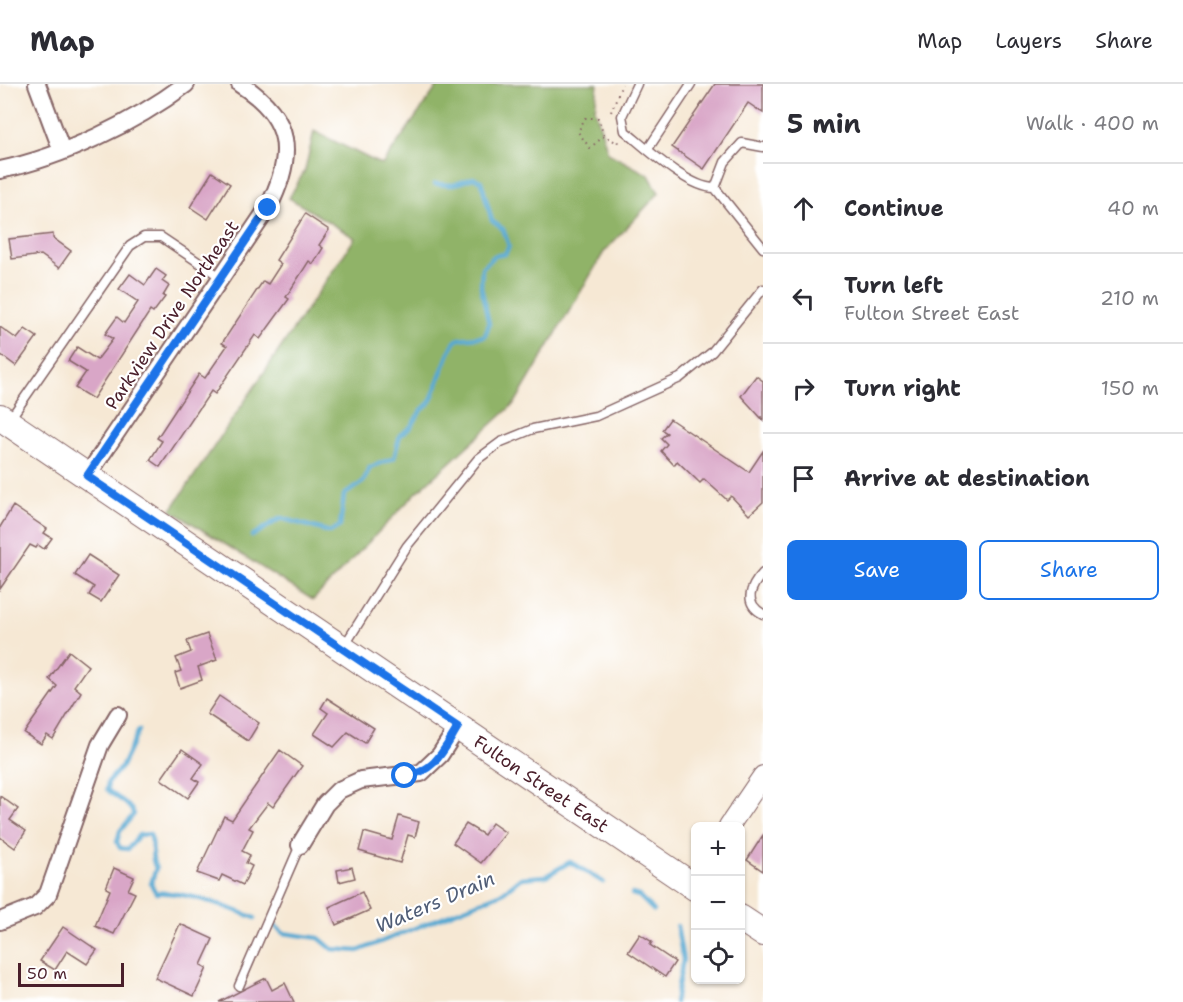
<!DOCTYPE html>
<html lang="en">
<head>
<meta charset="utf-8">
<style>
  body { margin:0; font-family:"Shantell Sans",sans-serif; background:#f2f2f3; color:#2b2b33 }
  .controls { position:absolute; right:18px; bottom:18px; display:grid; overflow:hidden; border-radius:9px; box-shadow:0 2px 4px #0004 }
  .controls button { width:54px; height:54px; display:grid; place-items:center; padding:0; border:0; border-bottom:2px solid #e1e1e2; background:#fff; color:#2b2b33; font:30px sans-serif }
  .scale { position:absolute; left:18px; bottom:15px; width:106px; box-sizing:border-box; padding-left:6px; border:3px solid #4a1f2b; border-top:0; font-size:16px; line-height:21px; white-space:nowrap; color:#4a1f2b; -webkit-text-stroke:4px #fff; paint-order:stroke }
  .stop { position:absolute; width:18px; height:18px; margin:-14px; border:4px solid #1a73e8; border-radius:50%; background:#fff }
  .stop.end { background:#1a73e8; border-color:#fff; box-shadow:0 2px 6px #0008 }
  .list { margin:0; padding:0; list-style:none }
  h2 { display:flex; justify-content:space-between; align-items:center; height:78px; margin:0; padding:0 24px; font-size:26px }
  h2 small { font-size:20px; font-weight:400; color:#7c7c81 }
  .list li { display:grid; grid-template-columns:39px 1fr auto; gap:18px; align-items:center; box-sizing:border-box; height:90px; padding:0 24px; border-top:2px solid #e1e1e2 }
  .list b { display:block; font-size:22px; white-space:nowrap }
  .list p { margin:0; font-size:20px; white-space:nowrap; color:#7c7c81 }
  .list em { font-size:20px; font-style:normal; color:#7c7c81 }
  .actions { display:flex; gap:12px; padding:18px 24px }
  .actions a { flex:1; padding:14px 0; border:2px solid #1a73e8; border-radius:9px; text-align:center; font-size:21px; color:#1a73e8 }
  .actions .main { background:#1a73e8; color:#fff }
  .icon { flex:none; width:33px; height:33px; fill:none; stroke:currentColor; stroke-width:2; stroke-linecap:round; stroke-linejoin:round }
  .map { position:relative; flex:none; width:763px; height:918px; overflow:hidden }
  header { display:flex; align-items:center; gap:36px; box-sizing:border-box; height:84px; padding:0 30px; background:#fff; border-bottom:2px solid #e1e1e2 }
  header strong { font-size:28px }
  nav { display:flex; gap:33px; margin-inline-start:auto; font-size:21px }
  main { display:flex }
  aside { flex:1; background:#fff }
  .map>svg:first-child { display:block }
  .forest { fill:#90b368; stroke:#6d694a; stroke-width:1.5 }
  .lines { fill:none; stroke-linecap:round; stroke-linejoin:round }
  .stream { stroke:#57a9d2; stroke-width:4.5 }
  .building { fill:#d9a6c7 }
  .service-casing { stroke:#866566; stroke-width:11 }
  .minor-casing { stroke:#866566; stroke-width:20 }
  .tertiary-casing { stroke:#866566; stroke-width:22 }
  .primary-casing { stroke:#866566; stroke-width:28 }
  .path { stroke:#866566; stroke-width:2; stroke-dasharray:1.5 4.5; stroke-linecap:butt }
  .service { stroke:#fff; stroke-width:8 }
  .minor { stroke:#fff; stroke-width:16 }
  .tertiary { stroke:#fff; stroke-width:20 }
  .primary { stroke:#fff; stroke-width:26 }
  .route { stroke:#1a73e8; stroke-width:8 }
  .labels { text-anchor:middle; stroke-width:4.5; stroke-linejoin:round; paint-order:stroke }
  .street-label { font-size:18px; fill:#4a1f2b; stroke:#fff }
  .water-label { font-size:20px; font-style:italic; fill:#505d76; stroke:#fff }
</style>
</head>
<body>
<header>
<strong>Map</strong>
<nav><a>Map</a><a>Layers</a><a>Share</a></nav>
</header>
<main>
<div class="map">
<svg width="763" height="918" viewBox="0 0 763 918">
  <rect width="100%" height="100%" fill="#fff"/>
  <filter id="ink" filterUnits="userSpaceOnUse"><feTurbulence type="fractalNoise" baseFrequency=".0167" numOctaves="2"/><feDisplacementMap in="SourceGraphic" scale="12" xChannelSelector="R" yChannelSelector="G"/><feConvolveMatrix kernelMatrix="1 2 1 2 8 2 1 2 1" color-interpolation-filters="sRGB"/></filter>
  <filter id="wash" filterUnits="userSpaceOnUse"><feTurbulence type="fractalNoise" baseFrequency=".008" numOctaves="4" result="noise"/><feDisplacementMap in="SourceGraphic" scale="24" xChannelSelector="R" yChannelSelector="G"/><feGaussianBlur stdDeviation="1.35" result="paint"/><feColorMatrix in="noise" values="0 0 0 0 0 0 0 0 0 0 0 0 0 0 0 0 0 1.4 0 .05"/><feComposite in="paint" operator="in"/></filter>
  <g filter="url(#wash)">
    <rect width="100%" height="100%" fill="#f6e8d4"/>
    <!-- forest -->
    <polygon class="forest" points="439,0 598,0 595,25 608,69 649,91 659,109 604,168 515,319 415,410 313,516 171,426 355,154 289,114 305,86 314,47 382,81"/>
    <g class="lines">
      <!-- stream -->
      <g class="stream">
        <path d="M252,452L281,434L330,448L340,442L344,411L363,398L370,383L394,374L400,351C417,340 411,340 421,327C424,323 429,321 431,316C436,306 450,259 457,256C464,253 477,254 485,252L489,240L481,203L482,184L494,172L505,170L509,162L503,145L492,137L481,97L473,94L453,101L435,100"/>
        <path d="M139,646L122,682L108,698L107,705C116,715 127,716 134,730L120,747L117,758L120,764L128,765L139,751L150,750C155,762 149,772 156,784L151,800L156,809C186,807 227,823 255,834"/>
        <polyline points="632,810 639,812 654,827"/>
        <polyline points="274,841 283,849 319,854 332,865 358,867 502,809 521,794 546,792 570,778 603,798"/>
        <polyline points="675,918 683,876 677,842"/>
      </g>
    </g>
    <g id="blocks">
      <!-- building -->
      <g class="building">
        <polygon points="715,0 763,0 763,29 748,19 704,85 672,63"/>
        <polygon points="212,88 230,100 208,135 190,123"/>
        <polygon points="305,130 329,146 319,161 323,164 313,180 309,177 286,213 289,215 260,255 255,251 215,310 211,307 160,383 150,376 162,357 157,354 199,290 205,294 227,262 222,259 263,197 268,200 281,180 276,176"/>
        <polygon points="53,150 53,154 71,167 59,184 41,171 12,175 9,155"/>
        <polygon points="156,185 166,192 162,197 169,202 163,212 165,213 153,229 150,227 93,315 75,304 86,288 68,277 77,263 97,276 113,255 105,250 117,233 124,239 138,218 119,205 130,190 145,201"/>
        <polygon points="0,243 17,255 25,245 37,253 16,282 0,270"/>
        <polygon points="756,292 763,297 763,336 741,312"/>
        <polygon points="670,335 749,388 763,367 763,418 749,431 731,412 727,416 704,395 700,399 677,377 674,381 661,367 667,360 661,354 667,349 662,346"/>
        <polygon points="13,422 47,445 44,449 52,454 44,465 38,461 36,464 30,461 0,505 0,443"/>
        <polygon points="88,471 119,491 101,518 89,511 94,503 75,491"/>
        <polygon points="207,550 217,576 198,583 202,596 180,604 175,589 181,587 176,574 191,568 187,557"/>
        <polygon points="69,567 88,582 74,602 81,608 53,655 47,651 41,660 24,649 57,602 49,595"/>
        <polygon points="219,612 259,639 248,657 207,630"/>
        <polygon points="327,614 374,644 365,659 348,648 334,663 314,650 328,629 321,624"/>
        <polygon points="182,665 203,680 193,694 199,698 188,714 161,695"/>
        <polygon points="280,666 302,682 273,723 268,719 249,744 253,746 242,767 250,771 246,779 252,782 243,801 222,791 219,797 197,789 224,732 232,736"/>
        <polygon points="0,712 18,725 10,736 26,747 15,764 0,753"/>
        <polygon points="399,732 419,738 415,753 408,751 400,779 359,767 364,748 392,756"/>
        <polygon points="492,739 506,749 481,779 453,759 466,740 484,751"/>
        <polygon points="763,751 763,787 747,776"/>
        <polygon points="352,783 355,794 339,798 337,786"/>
        <polygon points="114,784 134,793 128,806 135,809 114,850 95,842 110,806 106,804"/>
        <polygon points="362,808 370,826 336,841 329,823"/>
        <polygon points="180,840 213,855 201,881 207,884 194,912 155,894"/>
        <polygon points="63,843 97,866 87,880 67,867 55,886 40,877"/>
        <polygon points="640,850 652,858 650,861 675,878 665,893 628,868"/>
        <polygon points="266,894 272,906 285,899 294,918 219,918"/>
      </g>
    </g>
  </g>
  <g filter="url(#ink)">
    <use href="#blocks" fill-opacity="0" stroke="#866566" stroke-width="1.5"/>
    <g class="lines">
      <defs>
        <g id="service">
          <path d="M637,0L622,32L625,47C646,64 688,104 715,104L763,164"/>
          <polyline points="648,65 691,0"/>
          <polyline points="715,104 725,78 742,59 763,63"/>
          <polyline points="10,335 130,162 144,153 161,153 222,194"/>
          <path d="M763,489C750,503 743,519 763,530"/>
          <polyline points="343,564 407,462 478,375 501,358 533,345 596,332 680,294 712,268 763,205"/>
          <polyline points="239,902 300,761"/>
        </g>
        <g id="minor">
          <polyline points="37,0 62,67"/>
          <path d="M0,86C63,73 134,39 186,0"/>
          <path d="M87,392L268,124C295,71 293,34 240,0"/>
          <polyline points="300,761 325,720 339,706 361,696 421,689 440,671 458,643"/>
          <polyline points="0,837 35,823 48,810 100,661 118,631"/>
        </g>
        <polyline id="tertiary" points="729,742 763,692"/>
        <g id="primary">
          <polyline points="0,333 696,804"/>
          <polyline points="740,834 763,849"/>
        </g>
      </defs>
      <!-- service casing -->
      <use href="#service" class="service-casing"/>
      <!-- minor casing -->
      <use href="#minor" class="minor-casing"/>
      <!-- tertiary casing -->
      <use href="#tertiary" class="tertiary-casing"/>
      <!-- primary casing -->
      <use href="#primary" class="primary-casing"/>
      <!-- path -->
      <g class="path">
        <polyline points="611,28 622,0"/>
        <polyline points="604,52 590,64 578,48 585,34 598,34 604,52 618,59 617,56"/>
      </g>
      <!-- service -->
      <use href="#service" class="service"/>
      <!-- minor -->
      <use href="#minor" class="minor"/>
      <!-- tertiary -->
      <use href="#tertiary" class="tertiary"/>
      <!-- primary -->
      <use href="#primary" class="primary"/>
    </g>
  </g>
  <g class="lines" filter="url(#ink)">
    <!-- route -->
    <path class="route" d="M268,124L87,392L458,643C443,667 435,688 405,692"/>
  </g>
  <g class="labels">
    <!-- street labels -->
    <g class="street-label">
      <text transform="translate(172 231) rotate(-56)" y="6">Parkview Drive Northeast</text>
      <text transform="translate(541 700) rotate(34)" y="6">Fulton Street East</text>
    </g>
    <!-- water labels -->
    <g class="water-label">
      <text transform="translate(435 818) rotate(-23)" y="7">Waters Drain</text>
    </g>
  </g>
</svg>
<div class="controls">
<button>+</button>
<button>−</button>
<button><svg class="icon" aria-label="locate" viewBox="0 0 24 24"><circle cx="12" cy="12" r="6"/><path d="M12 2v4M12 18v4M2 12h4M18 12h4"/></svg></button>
</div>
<div class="scale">50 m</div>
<div class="stop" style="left:405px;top:692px"></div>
<div class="stop end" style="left:268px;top:124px"></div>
</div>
<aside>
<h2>5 min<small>Walk · 400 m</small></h2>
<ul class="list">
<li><svg class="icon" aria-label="ahead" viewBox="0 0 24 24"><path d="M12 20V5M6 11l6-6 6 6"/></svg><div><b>Continue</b></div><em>40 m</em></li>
<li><svg class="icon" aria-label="left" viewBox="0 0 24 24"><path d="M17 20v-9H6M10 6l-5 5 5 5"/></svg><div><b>Turn left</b><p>Fulton Street East</p></div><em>210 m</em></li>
<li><svg class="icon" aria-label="right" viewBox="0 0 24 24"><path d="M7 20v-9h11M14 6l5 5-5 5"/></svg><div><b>Turn right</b></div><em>150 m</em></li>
<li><svg class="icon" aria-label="arrive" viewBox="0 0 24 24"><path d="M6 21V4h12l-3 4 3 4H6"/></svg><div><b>Arrive at destination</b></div></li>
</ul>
<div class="actions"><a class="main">Save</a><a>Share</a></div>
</aside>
</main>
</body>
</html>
